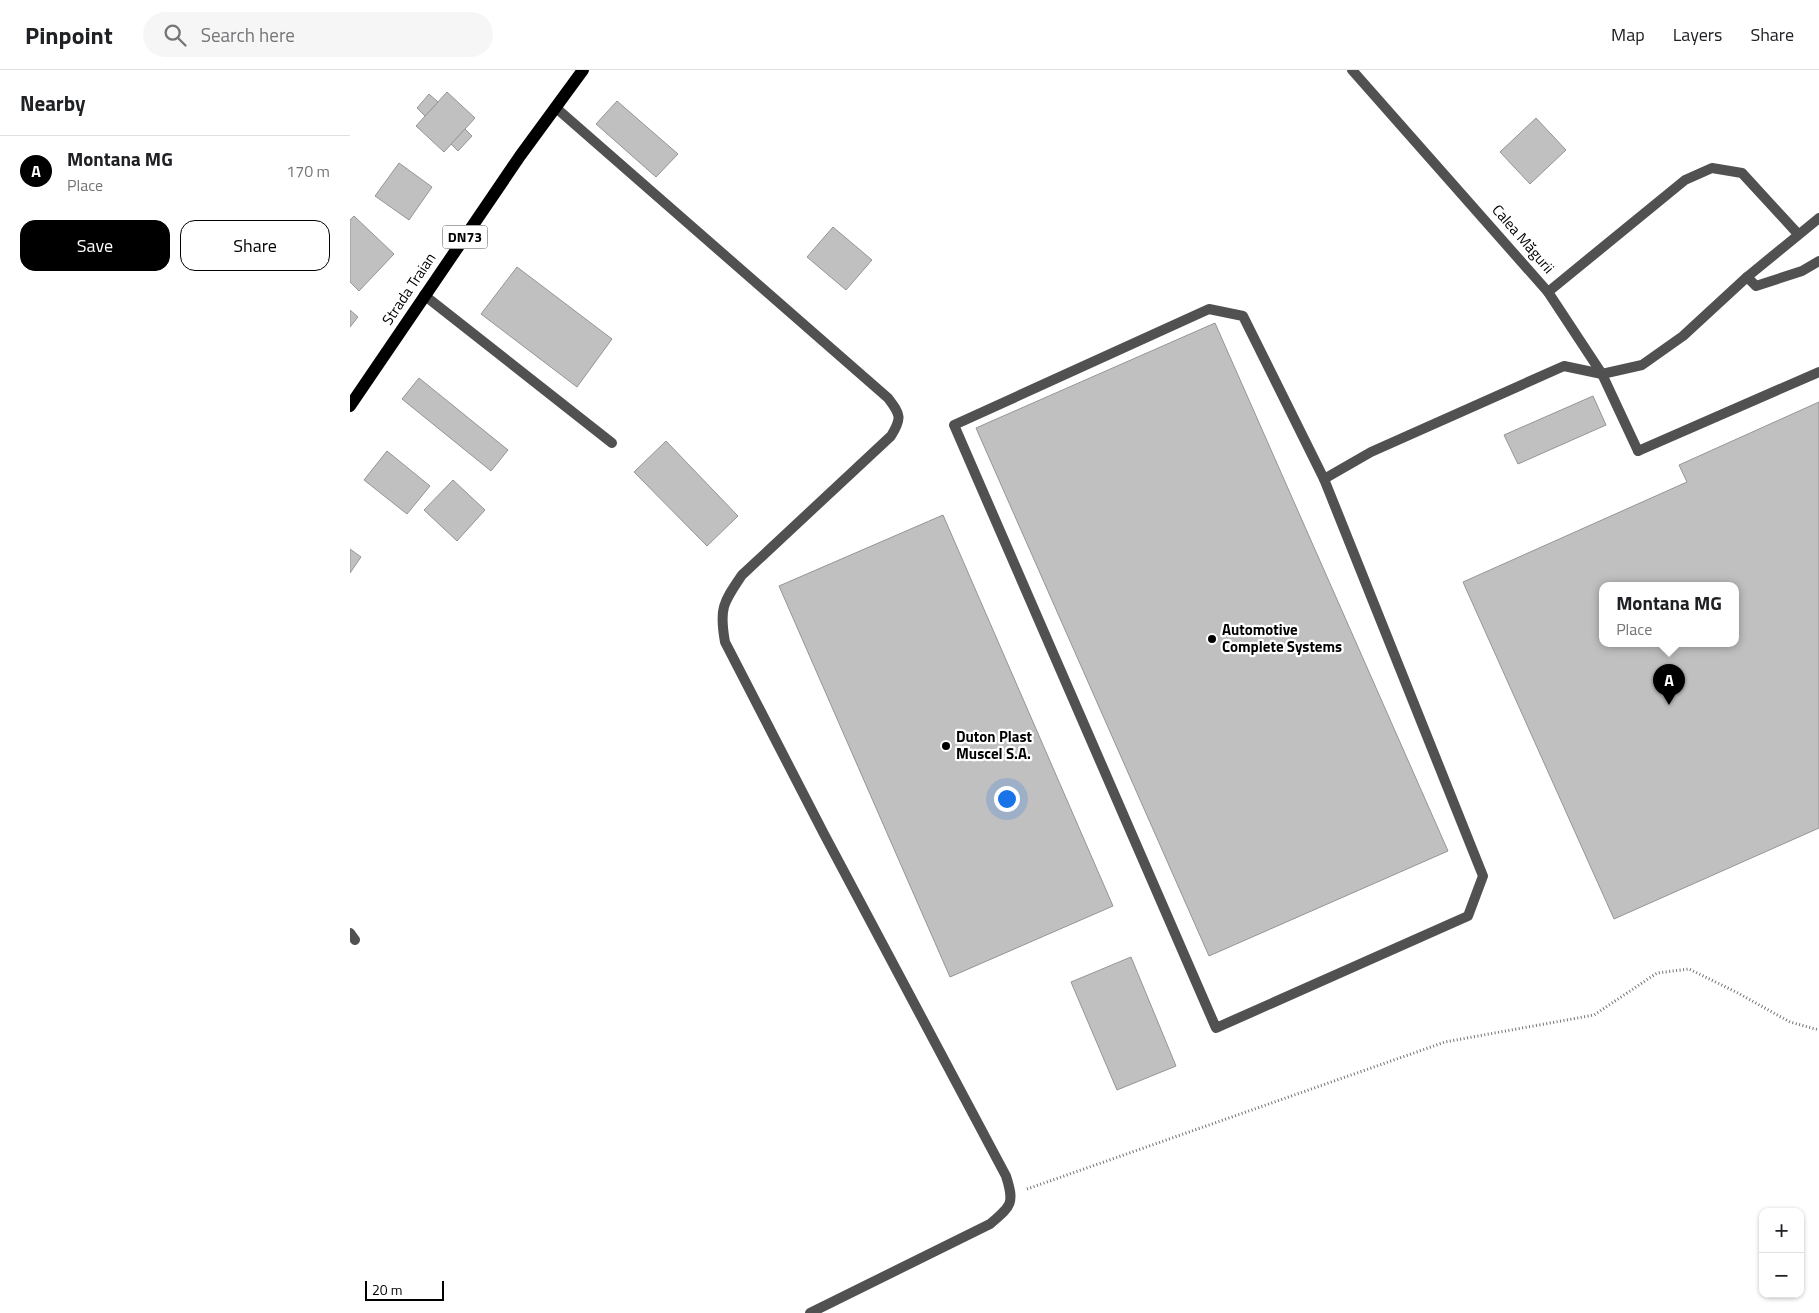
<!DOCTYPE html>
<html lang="en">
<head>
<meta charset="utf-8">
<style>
  body { margin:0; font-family:"Titillium Web",sans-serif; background:#f6f6f6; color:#202124 }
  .controls { position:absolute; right:15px; bottom:15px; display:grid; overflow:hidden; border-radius:10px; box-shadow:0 1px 4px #0004 }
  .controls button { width:45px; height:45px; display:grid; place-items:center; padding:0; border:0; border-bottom:1px solid #e0e0e0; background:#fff; color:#202124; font:25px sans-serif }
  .scale { position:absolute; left:15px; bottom:12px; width:79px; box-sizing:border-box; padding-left:5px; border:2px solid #000; border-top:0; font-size:14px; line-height:18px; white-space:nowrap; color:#000; -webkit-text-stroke:4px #fff; paint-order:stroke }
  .you { position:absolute; left:656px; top:728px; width:18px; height:18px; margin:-12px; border:4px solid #fff; border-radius:50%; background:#1a73e8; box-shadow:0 0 0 8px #1a73e833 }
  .badge { display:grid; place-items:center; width:32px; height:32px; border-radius:50%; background:#000; color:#fff; font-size:16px; font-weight:700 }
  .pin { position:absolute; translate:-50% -41px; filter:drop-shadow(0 1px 2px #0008) }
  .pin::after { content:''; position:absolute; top:26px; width:18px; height:15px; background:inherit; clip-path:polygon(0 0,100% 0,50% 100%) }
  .popup { position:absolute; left:1249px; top:512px; width:140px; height:65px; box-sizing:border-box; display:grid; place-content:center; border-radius:10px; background:#fff; filter:drop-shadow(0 1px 4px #0005); font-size:16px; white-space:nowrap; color:#757577 }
  .popup b { font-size:19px; color:#202124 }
  .popup::after { content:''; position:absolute; left:50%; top:100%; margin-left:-10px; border:10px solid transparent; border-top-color:#fff }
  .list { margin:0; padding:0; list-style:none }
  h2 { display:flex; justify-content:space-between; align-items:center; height:65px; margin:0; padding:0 20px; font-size:21px }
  h2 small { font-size:16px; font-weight:400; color:#757577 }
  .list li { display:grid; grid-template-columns:32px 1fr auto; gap:15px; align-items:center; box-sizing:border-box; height:70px; padding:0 20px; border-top:1px solid #e0e0e0 }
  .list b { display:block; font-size:19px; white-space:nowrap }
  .list p { margin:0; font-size:16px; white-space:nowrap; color:#757577 }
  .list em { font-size:16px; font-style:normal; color:#757577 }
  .actions { display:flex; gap:10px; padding:15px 20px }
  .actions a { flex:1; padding:11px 0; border:1px solid #000; border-radius:15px; text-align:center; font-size:18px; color:#000 }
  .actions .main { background:#000; color:#fff }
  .icon { flex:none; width:28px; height:28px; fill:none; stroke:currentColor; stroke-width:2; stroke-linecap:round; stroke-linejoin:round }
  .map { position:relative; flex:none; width:1469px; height:1243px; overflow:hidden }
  header { display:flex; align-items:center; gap:30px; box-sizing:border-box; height:70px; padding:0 25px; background:#fff; border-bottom:1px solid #e0e0e0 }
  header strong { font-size:24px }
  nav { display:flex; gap:28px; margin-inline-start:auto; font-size:18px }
  .search { width:350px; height:45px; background:#f6f6f6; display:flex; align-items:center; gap:12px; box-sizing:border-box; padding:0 18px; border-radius:28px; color:#757577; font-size:19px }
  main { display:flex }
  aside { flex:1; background:#fff }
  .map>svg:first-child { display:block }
  .building { fill:#c0c0c0; stroke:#959595; fill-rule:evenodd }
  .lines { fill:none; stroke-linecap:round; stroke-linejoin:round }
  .path { stroke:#737373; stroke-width:3; stroke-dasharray:1 2.5; stroke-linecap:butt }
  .lane { stroke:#515151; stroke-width:10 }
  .street { stroke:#515151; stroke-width:10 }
  .primary { stroke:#000; stroke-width:12 }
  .poi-dot { fill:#000; stroke:#fff; stroke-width:2 }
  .labels { text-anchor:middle; stroke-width:4.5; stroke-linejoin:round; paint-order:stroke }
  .shield { fill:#fff; stroke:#4c4c4c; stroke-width:1 }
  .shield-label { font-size:14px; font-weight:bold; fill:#000 }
  .street-label { font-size:15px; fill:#000; stroke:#fff }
  .poi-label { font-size:15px; font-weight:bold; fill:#000; stroke:#fff; text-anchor:start }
</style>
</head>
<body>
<header>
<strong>Pinpoint</strong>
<div class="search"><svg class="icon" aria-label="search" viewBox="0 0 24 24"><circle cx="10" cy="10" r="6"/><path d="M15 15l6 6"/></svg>Search here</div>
<nav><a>Map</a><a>Layers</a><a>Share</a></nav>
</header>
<main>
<aside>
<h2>Nearby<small></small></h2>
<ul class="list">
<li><span class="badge">A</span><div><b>Montana MG</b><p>Place</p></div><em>170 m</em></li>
</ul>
<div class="actions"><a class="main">Save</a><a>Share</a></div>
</aside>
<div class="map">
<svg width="1469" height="1243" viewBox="0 0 1469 1243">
  <rect width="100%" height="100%" fill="#fff"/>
  <!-- building -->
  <g class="building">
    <polygon points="97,22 125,48 94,82 66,56"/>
    <polygon points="79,24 88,32 75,46 67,38"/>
    <polygon points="267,31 328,84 306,107 246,54"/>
    <polygon points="1186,48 1216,80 1180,114 1150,82"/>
    <polygon points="115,59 122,66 108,81 101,74"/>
    <polygon points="49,93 82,117 59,150 25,126"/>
    <polygon points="4,146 44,184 9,221 0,212 0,150"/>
    <polygon points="483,157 522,190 496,220 457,187"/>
    <polygon points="167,197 262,269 227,317 131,244"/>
    <polygon points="0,240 8,247 0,257"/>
    <polygon points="865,253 1098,781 859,886 626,358"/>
    <polygon points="69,308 158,380 141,401 52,329"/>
    <polygon points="1243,326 1256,355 1168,394 1154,365"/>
    <path d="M1469,332V758L1264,849L1113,512L1337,412L1329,395ZM1253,516H1385V574H1253Z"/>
    <polygon points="316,371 388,446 357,476 284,402"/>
    <polygon points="37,381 80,416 57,444 14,410"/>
    <polygon points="103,410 135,440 107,471 74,440"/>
    <polygon points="593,445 763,836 600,907 429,516"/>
    <polygon points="0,479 11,487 0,503"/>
    <polygon points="781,887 826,996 767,1020 721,912"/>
  </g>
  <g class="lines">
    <!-- path -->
    <polyline class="path" points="677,1119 1095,972 1244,945 1307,903 1339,899 1386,922 1440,952 1469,960"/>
    <!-- lane -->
    <g class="lane">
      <path d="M205,37L538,328C551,345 552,348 541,366L392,505C373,533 369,538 375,572L474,764L656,1106C665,1134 661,1136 640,1154L460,1243"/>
      <polyline points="1397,207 1406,216 1452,201 1469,191"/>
      <polyline points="1198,222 1335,110 1362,98 1392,103 1448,164"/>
      <polyline points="74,225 262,373"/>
      <polygon points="859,239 893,246 974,409 1133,806 1118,846 866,958 604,355"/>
      <polyline points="1288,381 1469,302"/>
      <polyline points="974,409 1021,382 1214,296 1252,304 1292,295 1333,266 1397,207 1469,148"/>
    </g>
    <!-- street -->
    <g class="street">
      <polyline points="1002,0 1198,222 1252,304 1288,381"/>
      <polyline points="0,863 5,870"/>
    </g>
    <!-- primary -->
    <polyline class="primary" points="0,336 170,86 233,0"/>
  </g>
  <!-- markers -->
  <g class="poi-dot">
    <circle cx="862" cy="569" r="5"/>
    <circle cx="596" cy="676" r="5"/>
  </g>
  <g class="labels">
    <!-- shield labels -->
    <rect class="shield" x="92.5" y="155.5" width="45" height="23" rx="4"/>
    <g class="shield-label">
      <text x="115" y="172">DN73</text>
    </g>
    <!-- street labels -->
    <g class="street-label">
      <text transform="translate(1173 169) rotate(49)" y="5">Calea Măgurii</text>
      <text transform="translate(59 219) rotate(-56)" y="5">Strada Traian</text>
    </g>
    <!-- poi labels -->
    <g class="poi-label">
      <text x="872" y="565">Automotive<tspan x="872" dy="17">Complete Systems</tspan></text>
      <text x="606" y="672">Duton Plast<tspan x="606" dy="17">Muscel S.A.</tspan></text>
    </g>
  </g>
</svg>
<div class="controls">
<button>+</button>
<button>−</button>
</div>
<div class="scale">20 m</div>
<div class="you"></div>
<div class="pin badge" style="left:1319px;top:635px">A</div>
<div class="popup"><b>Montana MG</b>Place</div>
</div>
</main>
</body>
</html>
